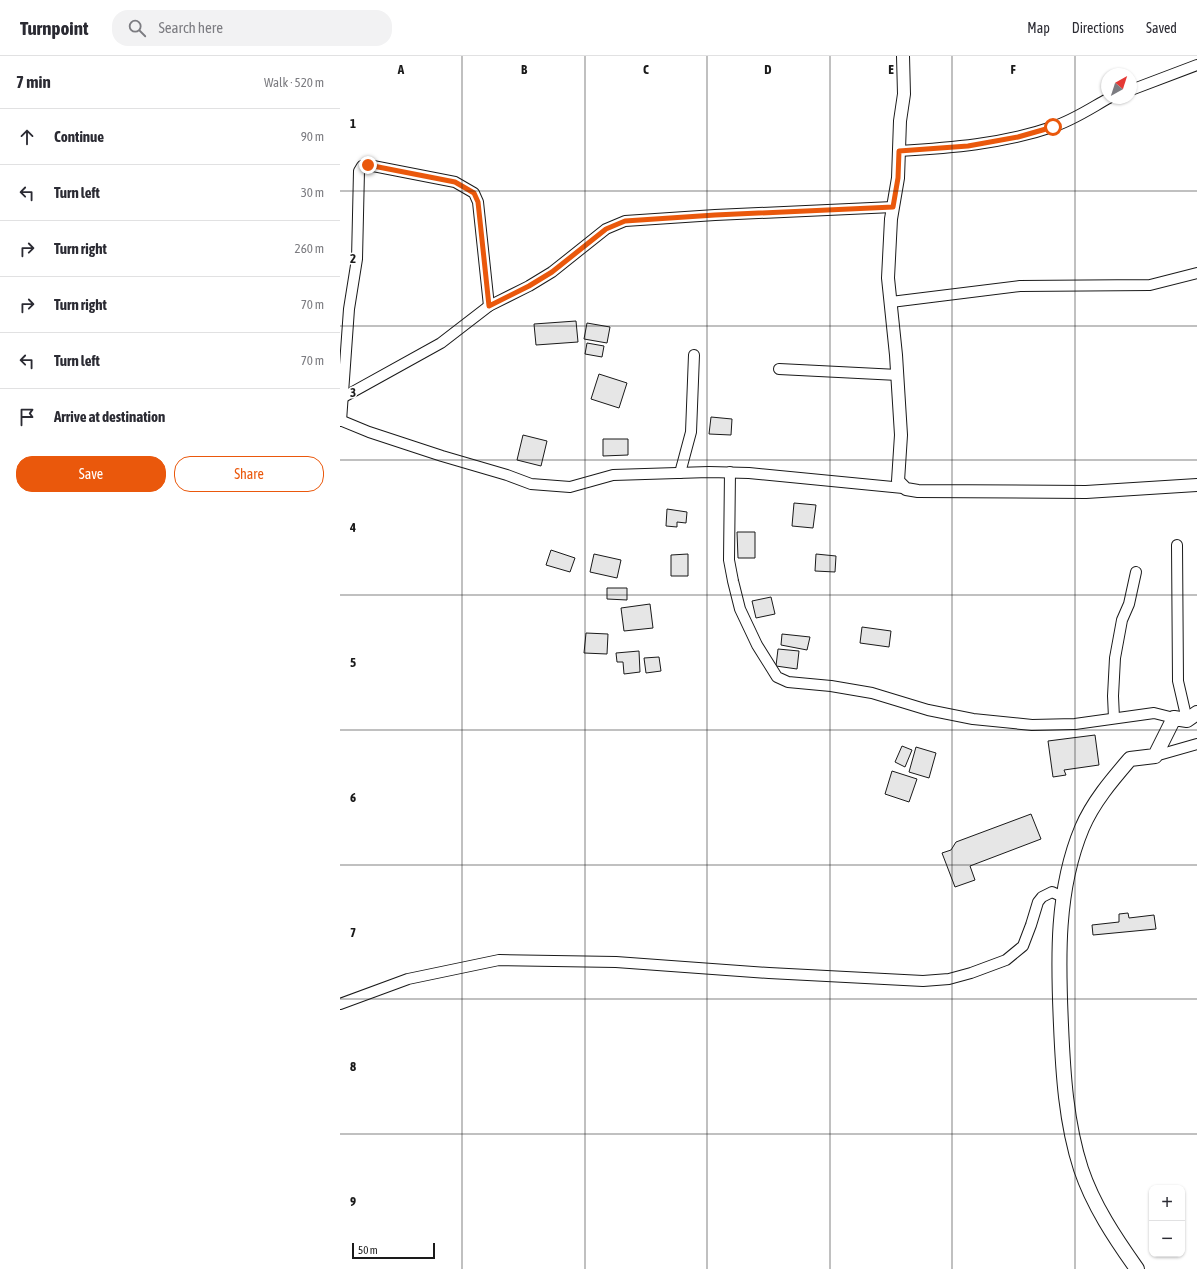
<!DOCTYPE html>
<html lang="en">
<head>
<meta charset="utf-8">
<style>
  body { margin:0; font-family:"Asap Condensed",sans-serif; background:#f2f2f3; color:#2b2b33 }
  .controls { position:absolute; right:12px; bottom:12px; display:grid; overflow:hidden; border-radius:8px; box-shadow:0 1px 3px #0004 }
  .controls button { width:36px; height:36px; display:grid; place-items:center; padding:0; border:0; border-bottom:1px solid #e1e1e2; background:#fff; color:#2b2b33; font:20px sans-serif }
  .compass { position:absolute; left:761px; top:12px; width:36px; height:36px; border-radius:50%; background:#fff; box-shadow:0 1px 3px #0004; rotate:39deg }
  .scale { position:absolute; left:12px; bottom:10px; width:83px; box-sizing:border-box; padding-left:4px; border:2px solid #1a1a1a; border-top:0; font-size:11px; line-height:14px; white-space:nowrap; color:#1a1a1a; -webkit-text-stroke:3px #fff; paint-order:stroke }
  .stop { position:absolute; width:12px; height:12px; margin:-9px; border:3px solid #ea580c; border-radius:50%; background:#fff }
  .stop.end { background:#ea580c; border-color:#fff; box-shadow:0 1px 4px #0008 }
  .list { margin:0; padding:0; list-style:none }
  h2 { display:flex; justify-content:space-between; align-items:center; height:52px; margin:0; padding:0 16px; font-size:17px }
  h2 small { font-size:13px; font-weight:400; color:#7c7c81 }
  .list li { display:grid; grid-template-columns:26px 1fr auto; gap:12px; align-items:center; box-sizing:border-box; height:56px; padding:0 16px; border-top:1px solid #e1e1e2 }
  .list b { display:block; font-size:15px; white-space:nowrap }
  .list em { font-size:13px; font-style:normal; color:#7c7c81 }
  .actions { display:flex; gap:8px; padding:12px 16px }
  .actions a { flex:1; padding:9px 0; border:1px solid #ea580c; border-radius:16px; text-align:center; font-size:14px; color:#ea580c }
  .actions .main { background:#ea580c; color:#fff }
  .icon { flex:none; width:22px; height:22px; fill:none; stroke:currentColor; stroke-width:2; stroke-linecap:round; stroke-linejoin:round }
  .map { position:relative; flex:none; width:857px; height:1213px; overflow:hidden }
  header { display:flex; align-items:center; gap:24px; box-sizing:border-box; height:56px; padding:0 20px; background:#fff; border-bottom:1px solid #e1e1e2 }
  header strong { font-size:19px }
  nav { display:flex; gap:22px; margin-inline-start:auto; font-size:14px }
  .search { width:280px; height:36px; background:#f2f2f3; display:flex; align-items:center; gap:10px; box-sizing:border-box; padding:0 14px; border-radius:16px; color:#7c7c81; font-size:15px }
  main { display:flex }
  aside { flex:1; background:#fff }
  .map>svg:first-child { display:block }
  .building { fill:#e6e6e6; stroke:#1a1a1a }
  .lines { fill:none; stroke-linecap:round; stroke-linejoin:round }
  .minor-casing { stroke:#1a1a1a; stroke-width:12 }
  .tertiary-casing { stroke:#1a1a1a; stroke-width:14 }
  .secondary-casing { stroke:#1a1a1a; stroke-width:16 }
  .minor { stroke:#fff; stroke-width:10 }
  .tertiary { stroke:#fff; stroke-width:12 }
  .secondary { stroke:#fff; stroke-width:14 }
  .route { stroke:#ea580c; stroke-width:5 }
  .grid { fill:none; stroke:#1a1a1a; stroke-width:1; stroke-opacity:0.55 }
  .grid-label { font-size:13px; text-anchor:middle; font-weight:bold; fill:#1a1a1a; stroke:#fff; stroke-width:3; stroke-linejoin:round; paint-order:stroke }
</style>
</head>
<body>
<header>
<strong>Turnpoint</strong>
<div class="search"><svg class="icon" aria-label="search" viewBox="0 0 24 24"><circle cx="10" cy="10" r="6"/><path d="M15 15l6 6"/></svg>Search here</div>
<nav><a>Map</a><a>Directions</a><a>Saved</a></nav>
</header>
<main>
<aside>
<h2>7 min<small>Walk · 520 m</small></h2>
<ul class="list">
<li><svg class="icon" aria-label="ahead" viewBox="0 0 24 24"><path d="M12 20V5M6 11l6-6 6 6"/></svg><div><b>Continue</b></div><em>90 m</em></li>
<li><svg class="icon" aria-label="left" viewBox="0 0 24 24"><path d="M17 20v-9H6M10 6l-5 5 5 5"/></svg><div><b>Turn left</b></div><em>30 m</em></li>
<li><svg class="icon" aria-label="right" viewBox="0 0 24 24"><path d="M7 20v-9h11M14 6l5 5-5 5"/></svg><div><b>Turn right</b></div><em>260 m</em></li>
<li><svg class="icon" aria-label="right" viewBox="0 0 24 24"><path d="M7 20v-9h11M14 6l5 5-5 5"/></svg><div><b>Turn right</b></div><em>70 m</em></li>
<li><svg class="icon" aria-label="left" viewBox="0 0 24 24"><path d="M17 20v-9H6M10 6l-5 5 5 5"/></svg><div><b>Turn left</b></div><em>70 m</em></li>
<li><svg class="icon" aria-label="arrive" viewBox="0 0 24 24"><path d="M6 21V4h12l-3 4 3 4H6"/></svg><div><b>Arrive at destination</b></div></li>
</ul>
<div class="actions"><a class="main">Save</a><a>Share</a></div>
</aside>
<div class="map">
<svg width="857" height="1213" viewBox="0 0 857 1213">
  <rect width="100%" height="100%" fill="#fff"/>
  <!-- building -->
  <g class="building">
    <polygon points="236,265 238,286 196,289 194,268"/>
    <polygon points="247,267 270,271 267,287 244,283"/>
    <polygon points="247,287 264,290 262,301 245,298"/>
    <polygon points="259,318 287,327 279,352 251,343"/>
    <polygon points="371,361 392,363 391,379 369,378"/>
    <polygon points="183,379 207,385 201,410 177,404"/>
    <polygon points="263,383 288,383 288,399 263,400"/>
    <polygon points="454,447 476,449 473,472 452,470"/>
    <polygon points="327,453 347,456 346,467 337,466 337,471 326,470"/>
    <polygon points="397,476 415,476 415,502 398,502"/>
    <polygon points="211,494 235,502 230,516 206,509"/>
    <polygon points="254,498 281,504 277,522 250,516"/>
    <polygon points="348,498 348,520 331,520 331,499"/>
    <polygon points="476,498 496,500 495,516 475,515"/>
    <polygon points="267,532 287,532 287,544 267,543"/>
    <polygon points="431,541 435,558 416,562 412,545"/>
    <polygon points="310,548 313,572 284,575 281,552"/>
    <polygon points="522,571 551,575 549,591 520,587"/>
    <polygon points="246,577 268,578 267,598 244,597"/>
    <polygon points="442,578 470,581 467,594 441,589"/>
    <polygon points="438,593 459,595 457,613 436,610"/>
    <polygon points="299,595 300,616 284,618 283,606 277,606 276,597"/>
    <polygon points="319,601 321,615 306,617 304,602"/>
    <polygon points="755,679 759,709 724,714 726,719 713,721 708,685"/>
    <polygon points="562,690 572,694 565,711 555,706"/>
    <polygon points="576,691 596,697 589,722 569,716"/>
    <polygon points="552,715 577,723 569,746 545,738"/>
    <polygon points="691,758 701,783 630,810 635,824 615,831 602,797 611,794 616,786"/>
    <polygon points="788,857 789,862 814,859 816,873 753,879 752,869 779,866 779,858"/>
  </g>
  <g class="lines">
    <defs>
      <g id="minor">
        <polyline points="791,34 857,9"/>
        <path d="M559,95C610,92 663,88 712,71C732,65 751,52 769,42"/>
        <polyline points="551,246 680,230 810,229 857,217"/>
        <polyline points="439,313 558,319"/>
        <polyline points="0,343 101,287 149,250 189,230 212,216 266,173 285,165 375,159 553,151"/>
        <polyline points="0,364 29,376 102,400 167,419 191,428 230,431 273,419 369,416 409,417 563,432"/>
        <polyline points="1,365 9,253 17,203 19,115 22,110 28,109 115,126 134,137 138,146 149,250"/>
        <polyline points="390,416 389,504 393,525 400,553 417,589 437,621 448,626 491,630 532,637 588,654 633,663 692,669 735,668 814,657 834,662"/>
        <polyline points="340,417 351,376 354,299"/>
        <polyline points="837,489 838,625 847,664"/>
        <polyline points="774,662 773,640 775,602 782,564 789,548 796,516"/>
        <polyline points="815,700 857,688"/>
        <polyline points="0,948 68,923 159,904 276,906 429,917 583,925 609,923 631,917 666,904 683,890 691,869 698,846 702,841 712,836 723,841"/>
      </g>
      <polyline id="tertiary" points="563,0 564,38 560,65 558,122 551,163 548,222 556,299 561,379 558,425 566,433 578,435 746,436 857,429"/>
      <path id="secondary" d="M797,1213C775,1182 753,1149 741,1113C726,1067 723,1017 721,969C718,903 716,834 742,772C753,746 772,724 790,703L815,700L834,662L847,664L857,657"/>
    </defs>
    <!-- minor casing -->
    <use href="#minor" class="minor-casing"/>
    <!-- tertiary casing -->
    <use href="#tertiary" class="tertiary-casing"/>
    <!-- secondary casing -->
    <use href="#secondary" class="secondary-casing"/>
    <!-- minor -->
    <use href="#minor" class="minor"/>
    <!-- tertiary -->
    <use href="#tertiary" class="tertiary"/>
    <!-- secondary -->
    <use href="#secondary" class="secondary"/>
  </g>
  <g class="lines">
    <!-- route -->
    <polyline class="route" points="28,109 115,126 134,137 138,146 149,250 189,230 212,216 266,173 285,165 375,159 553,151 558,122 559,95 628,90 678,81 713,71"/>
  </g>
  <!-- grid -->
  <path class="grid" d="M122,0V1213M245,0V1213M367,0V1213M490,0V1213M612,0V1213M735,0V1213M0,135H857M0,270H857M0,404H857M0,539H857M0,674H857M0,809H857M0,943H857M0,1078H857"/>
  <g class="grid-label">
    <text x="61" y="18">A</text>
    <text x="184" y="18">B</text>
    <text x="306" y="18">C</text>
    <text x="428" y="18">D</text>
    <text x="551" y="18">E</text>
    <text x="673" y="18">F</text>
    <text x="13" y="72">1</text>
    <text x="13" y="207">2</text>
    <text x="13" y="341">3</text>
    <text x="13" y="476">4</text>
    <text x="13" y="611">5</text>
    <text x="13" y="746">6</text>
    <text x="13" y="881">7</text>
    <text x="13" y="1015">8</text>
    <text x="13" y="1150">9</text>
  </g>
</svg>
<div class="controls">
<button>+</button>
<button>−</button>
</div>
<svg class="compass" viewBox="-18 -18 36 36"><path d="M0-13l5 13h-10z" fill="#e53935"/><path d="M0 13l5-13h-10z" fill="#7c7c81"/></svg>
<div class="scale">50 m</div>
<div class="stop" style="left:713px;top:71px"></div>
<div class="stop end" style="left:28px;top:109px"></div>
</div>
</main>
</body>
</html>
